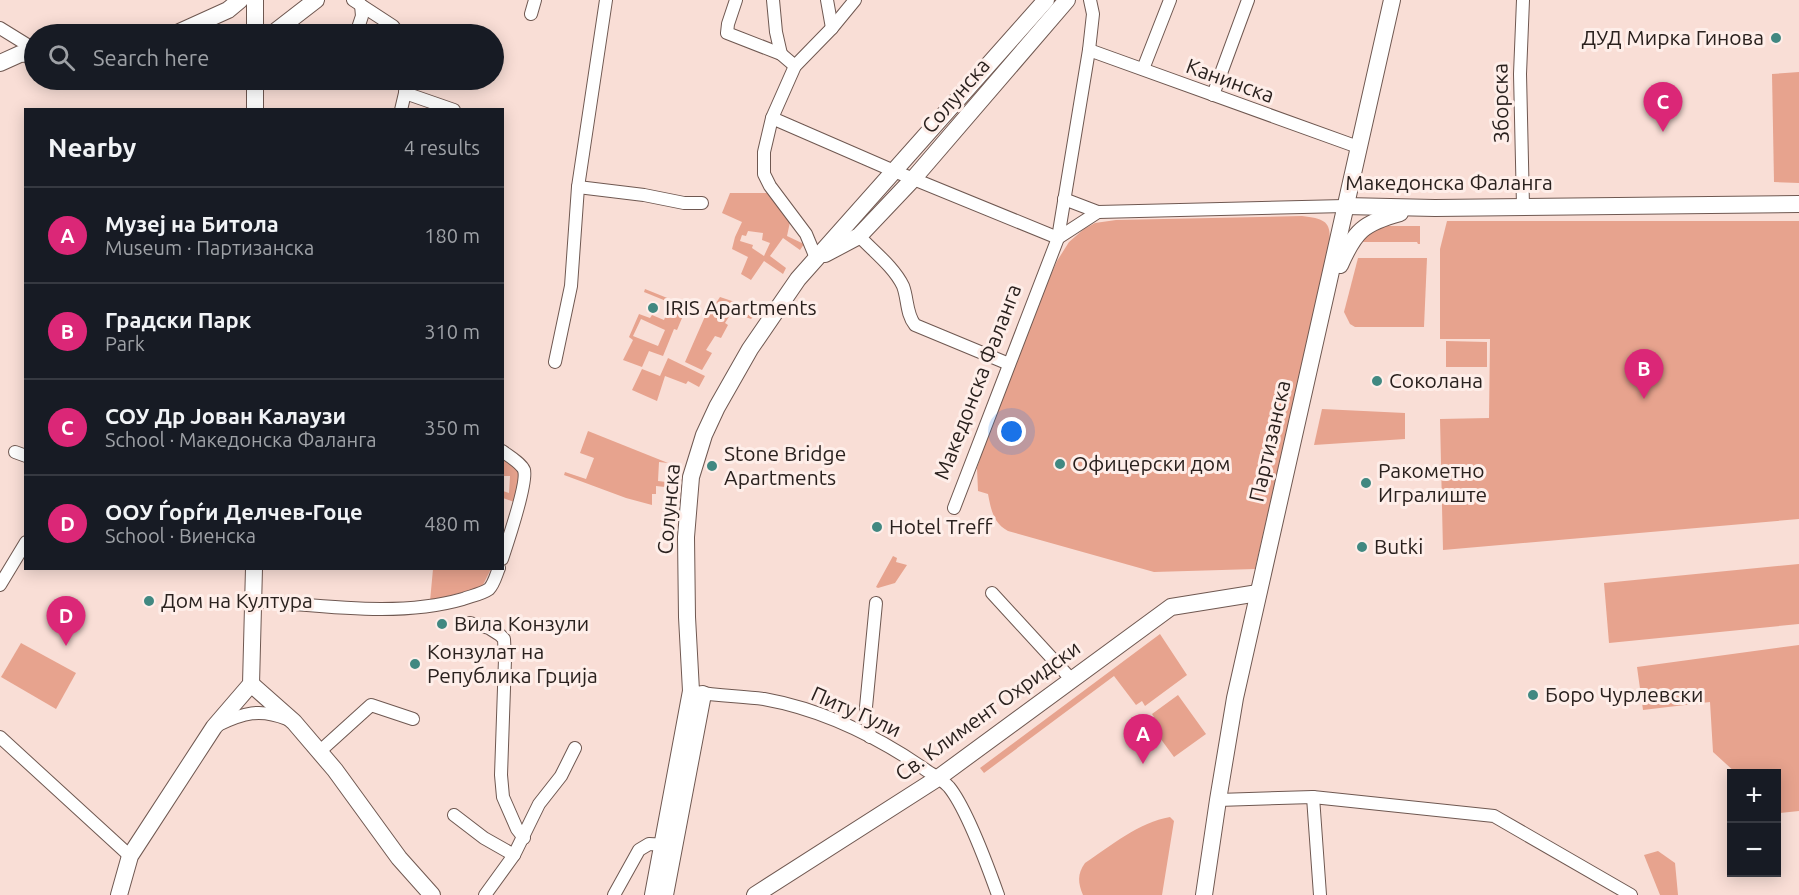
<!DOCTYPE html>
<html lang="en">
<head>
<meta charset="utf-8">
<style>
  body { margin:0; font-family:Ubuntu,sans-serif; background:#242831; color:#f1f3f6 }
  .controls { position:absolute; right:18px; bottom:18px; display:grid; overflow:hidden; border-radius:0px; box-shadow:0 3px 15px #0003 }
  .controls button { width:54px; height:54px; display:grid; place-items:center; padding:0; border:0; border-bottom:2px solid #363941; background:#171b24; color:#f1f3f6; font:30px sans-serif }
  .you { position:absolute; left:1012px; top:432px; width:21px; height:21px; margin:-15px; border:4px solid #fff; border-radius:50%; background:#1a73e8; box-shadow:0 0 0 9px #1a73e833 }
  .badge { display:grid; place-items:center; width:39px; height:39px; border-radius:50%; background:#db2777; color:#fff; font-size:20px; font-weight:700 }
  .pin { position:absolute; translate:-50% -50px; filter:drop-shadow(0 2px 3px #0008) }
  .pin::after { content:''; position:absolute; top:32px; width:21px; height:18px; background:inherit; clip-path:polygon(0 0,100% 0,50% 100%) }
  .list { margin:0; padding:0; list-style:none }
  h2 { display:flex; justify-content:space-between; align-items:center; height:78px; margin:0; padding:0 24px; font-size:26px }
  h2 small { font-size:20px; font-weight:400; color:#9ea1a6 }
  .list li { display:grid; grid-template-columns:39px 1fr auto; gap:18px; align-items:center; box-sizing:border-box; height:96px; padding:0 24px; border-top:2px solid #363941 }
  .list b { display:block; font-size:22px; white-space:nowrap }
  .list p { margin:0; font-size:20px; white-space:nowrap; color:#9ea1a6 }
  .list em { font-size:20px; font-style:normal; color:#9ea1a6 }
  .icon { flex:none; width:33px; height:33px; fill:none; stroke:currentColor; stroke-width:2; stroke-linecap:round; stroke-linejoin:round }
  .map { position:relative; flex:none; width:1799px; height:895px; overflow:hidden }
  .search { position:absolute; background:#171b24; box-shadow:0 3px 15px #0003; left:24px; top:24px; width:480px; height:66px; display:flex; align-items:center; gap:15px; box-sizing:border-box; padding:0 21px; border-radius:33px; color:#9ea1a6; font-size:22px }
  .panel { position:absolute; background:#171b24; box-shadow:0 3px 15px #0003; left:24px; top:108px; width:480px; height:462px; border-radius:0px }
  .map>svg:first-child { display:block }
  .green { fill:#e7a38e; fill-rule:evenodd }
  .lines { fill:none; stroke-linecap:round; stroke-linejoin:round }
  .street-casing { stroke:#6f5851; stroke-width:14 }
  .secondary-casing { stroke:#6f5851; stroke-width:18 }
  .street { stroke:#fff; stroke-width:12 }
  .secondary { stroke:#fff; stroke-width:16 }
  .poi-dot { fill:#418881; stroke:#feeee9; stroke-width:2 }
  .labels { text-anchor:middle; stroke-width:6; stroke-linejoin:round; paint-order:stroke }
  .poi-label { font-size:21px; fill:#2a211e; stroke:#feeee9; text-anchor:start }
  .street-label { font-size:21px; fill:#2a211e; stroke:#feeee9 }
</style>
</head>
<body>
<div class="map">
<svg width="1799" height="895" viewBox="0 0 1799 895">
  <rect width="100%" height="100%" fill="#f9ded6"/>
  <!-- green -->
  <g class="green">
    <polygon points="1799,72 1799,183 1774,182 1772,74"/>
    <path d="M730,193H767L790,222L787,236L804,244L800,250L783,238L770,256L786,268L783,274L764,261L751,280L741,274L748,257L732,249L735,237L742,222L722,213ZM748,231L763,233L762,240L770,243L764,256L752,248L753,245L740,241L742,235L746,236Z"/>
    <path d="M1302,216C1327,219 1332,222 1329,248L1255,569L1154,572L1008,531C993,523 991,509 988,494L978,491L977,468L994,417L1036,308L1057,261L1069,242L1084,229L1095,223L1116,220Z"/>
    <polygon points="1447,221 1799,221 1799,519 1443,550 1440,419 1489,418 1490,339 1440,339 1440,249"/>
    <path d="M1386,226H1420V244H1418L1417,242H1363C1365,232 1377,228 1386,226Z"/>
    <polygon points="1358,258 1427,258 1424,327 1355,327 1350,324 1344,312"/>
    <path d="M645,289L687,306L677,330L674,329L663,356L649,351L642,367L623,360L633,340L629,337L639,314L650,318L652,315L664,320L671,303L644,292ZM641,319L665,330L658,346L633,336Z"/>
    <polygon points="720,297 744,305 742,312 753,317 751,319 732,312 725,323 728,325 721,338 715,336 706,350 712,353 702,370 685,362 710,305 714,306"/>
    <polygon points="1446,341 1487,342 1487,367 1446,367"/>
    <polygon points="668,358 705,376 699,387 688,381 686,384 665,376 657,401 632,390 642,369 660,376"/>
    <polygon points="1322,409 1405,413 1405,439 1314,445"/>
    <polygon points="588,431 668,463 659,462 658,481 666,482 665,487 656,486 656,494 652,494 652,505 626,498 564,475 565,472 586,479 594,458 580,453"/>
    <polygon points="502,455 520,473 514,502 503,498 503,491 509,493 510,476 503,476"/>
    <polygon points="893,556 897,558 896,562 907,565 895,583 878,588 876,587"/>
    <polygon points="1799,564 1799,624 1609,643 1604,583"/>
    <polygon points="433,569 491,569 482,587 430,601"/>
    <polygon points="1160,634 1187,675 1145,706 1142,701 1136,705 1114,676 984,773 980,768"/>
    <polygon points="21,643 76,673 56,709 1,677"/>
    <polygon points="1799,645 1799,811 1780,813 1777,810 1776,774 1736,773 1713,752 1710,702 1643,710 1637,667"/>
    <polygon points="1178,695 1206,734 1174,757 1152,727 1157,722 1152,714"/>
    <path d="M1170,817L1174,821L1162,895H1083C1078,883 1077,874 1085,863C1111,846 1139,822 1170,817Z"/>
    <polygon points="1658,851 1675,863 1678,895 1660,895 1644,855"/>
  </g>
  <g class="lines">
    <defs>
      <g id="street">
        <polyline points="353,0 393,26 399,34"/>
        <polyline points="736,0 728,24 727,33 781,54 795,66"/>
        <polyline points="773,0 776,32 781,54"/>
        <polyline points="827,0 832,28"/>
        <polyline points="855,0 832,28 795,66 772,118 894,171 1058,238 1098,212"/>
        <polyline points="1523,0 1520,74 1523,206"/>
        <polyline points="531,14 535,0"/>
        <polyline points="0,28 34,49"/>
        <polyline points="356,34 362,16 361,5"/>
        <polyline points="1089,50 1358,147"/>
        <polyline points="1143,69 1170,0"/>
        <polyline points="349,83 349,80"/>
        <polyline points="405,93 454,110"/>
        <polyline points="1213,95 1248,0"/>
        <polyline points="401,110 405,93 406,80"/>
        <polyline points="772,118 764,152 764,174 770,186 806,234 816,258"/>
        <polyline points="578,187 644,195 684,203 702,203"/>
        <polyline points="1064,199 1098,212 1345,206"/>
        <path d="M859,236C873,251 894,267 903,286C908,299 906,314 915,325L1009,364"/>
        <polyline points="555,362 571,286 578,187 606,0"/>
        <path d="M502,451C509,456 521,463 524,470C528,482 507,544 502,559"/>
        <polyline points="15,452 26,456"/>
        <polyline points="954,508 1058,238 1089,50 1093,14 1090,0"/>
        <polyline points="0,585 26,542"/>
        <polyline points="992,593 1071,679"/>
        <path d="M253,601C321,605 397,618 463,599C471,596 482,594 489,589C494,584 496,575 499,568"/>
        <polyline points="470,623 489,628 500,635 504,639 505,659 501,775 503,797 517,829 524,838"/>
        <path d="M695,692C718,696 741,696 764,699C820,709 876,736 923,768C931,774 942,779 949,787C967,809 988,867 998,895"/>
        <path d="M218,725C243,713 260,708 287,719"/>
        <polyline points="0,737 130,856"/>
        <polyline points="870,737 866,707 876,603"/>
        <polyline points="319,752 371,705 413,719"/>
        <polyline points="1313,797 1320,895"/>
        <polyline points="1218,800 1313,797 1494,816 1631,895"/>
        <polyline points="454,815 484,838 514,855"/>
        <polyline points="485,895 514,855 539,804 561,776 575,748"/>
        <polyline points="614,895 639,850 649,844 668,845"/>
      </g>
      <g id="secondary">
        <polyline points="175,34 228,10 240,0"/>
        <polyline points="255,34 255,0"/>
        <polyline points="272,34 316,0"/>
        <polyline points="0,63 20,54 34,53"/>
        <polyline points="255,80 255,110"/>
        <polyline points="1345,206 1435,208 1799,204"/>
        <polyline points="825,254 859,236 914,178 1067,0"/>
        <path d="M1340,265C1355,231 1363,223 1400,213"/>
        <polyline points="251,684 294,722 335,770 399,858 432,895"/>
        <polyline points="119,895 130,856 214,727 251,684 254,568"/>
        <polyline points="653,895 691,691 687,617 686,537 691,477 704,435 717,407 750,349 798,279 1046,0"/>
        <polyline points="665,895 703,694"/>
        <polyline points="755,895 938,778 1171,607 1258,593"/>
        <polyline points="1204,895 1218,800 1235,698 1392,0"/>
      </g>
    </defs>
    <!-- street casing -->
    <use href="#street" class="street-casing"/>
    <!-- secondary casing -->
    <use href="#secondary" class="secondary-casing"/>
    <!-- street -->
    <use href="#street" class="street"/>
    <!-- secondary -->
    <use href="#secondary" class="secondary"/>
  </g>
  <!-- markers -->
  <g class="poi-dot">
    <circle cx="1776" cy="38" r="6"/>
    <circle cx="653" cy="308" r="6"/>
    <circle cx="1377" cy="381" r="6"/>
    <circle cx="1060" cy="464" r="6"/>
    <circle cx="712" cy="466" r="6"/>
    <circle cx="1366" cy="483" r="6"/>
    <circle cx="877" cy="527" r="6"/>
    <circle cx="1362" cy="547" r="6"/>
    <circle cx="149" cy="601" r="6"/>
    <circle cx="442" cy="624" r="6"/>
    <circle cx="415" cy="664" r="6"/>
    <circle cx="1533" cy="695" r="6"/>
  </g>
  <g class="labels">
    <!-- poi labels -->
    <g class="poi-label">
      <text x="1764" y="45" text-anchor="end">ДУД Мирка Гинова</text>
      <text x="665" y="315">IRIS Apartments</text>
      <text x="1389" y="388">Соколана</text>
      <text x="724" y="461">Stone Bridge<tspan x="724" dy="24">Apartments</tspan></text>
      <text x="1072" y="471">Офицерски дом</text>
      <text x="1378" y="478">Ракометно<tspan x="1378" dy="24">Игралиште</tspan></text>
      <text x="889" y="534">Hotel Treff</text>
      <text x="1374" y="554">Butki</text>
      <text x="161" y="608">Дом на Култура</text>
      <text x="454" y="631">Вила Конзули</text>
      <text x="427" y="659">Конзулат на<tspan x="427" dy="24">Република Грција</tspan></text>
      <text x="1545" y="702">Боро Чурлевски</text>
    </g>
    <!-- street labels -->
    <g class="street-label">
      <text transform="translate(1230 81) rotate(20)" y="7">Канинска</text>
      <text transform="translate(956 96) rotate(-49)" y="7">Солунска</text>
      <text transform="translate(1501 103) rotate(-91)" y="7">Зборска</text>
      <text x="1449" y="190">Македонска Фаланга</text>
      <text transform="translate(978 382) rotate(-69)" y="7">Македонска Фаланга</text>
      <text transform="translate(1270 441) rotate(-77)" y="7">Партизанска</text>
      <text transform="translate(669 509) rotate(-85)" y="7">Солунска</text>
      <text transform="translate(988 711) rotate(-36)" y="7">Св. Климент Охридски</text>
      <text transform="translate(856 712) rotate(24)" y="7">Питу Гули</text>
    </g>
  </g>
</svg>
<div class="controls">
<button>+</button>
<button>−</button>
</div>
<div class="you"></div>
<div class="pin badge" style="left:1143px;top:764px">A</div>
<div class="pin badge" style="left:1644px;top:399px">B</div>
<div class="pin badge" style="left:1663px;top:132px">C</div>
<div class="pin badge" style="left:66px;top:646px">D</div>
<div class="search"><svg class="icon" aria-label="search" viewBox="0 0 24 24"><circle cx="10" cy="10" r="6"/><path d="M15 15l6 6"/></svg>Search here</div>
<section class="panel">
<h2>Nearby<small>4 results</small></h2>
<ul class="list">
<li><span class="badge">A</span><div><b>Музеј на Битола</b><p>Museum · Партизанска</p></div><em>180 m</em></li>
<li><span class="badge">B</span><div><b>Градски Парк</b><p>Park</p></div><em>310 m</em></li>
<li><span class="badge">C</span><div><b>СОУ Др Јован Калаузи</b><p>School · Македонска Фаланга</p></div><em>350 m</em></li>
<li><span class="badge">D</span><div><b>ООУ Ѓорѓи Делчев-Гоце</b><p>School · Виенска</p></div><em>480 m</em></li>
</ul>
</section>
</div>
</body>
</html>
